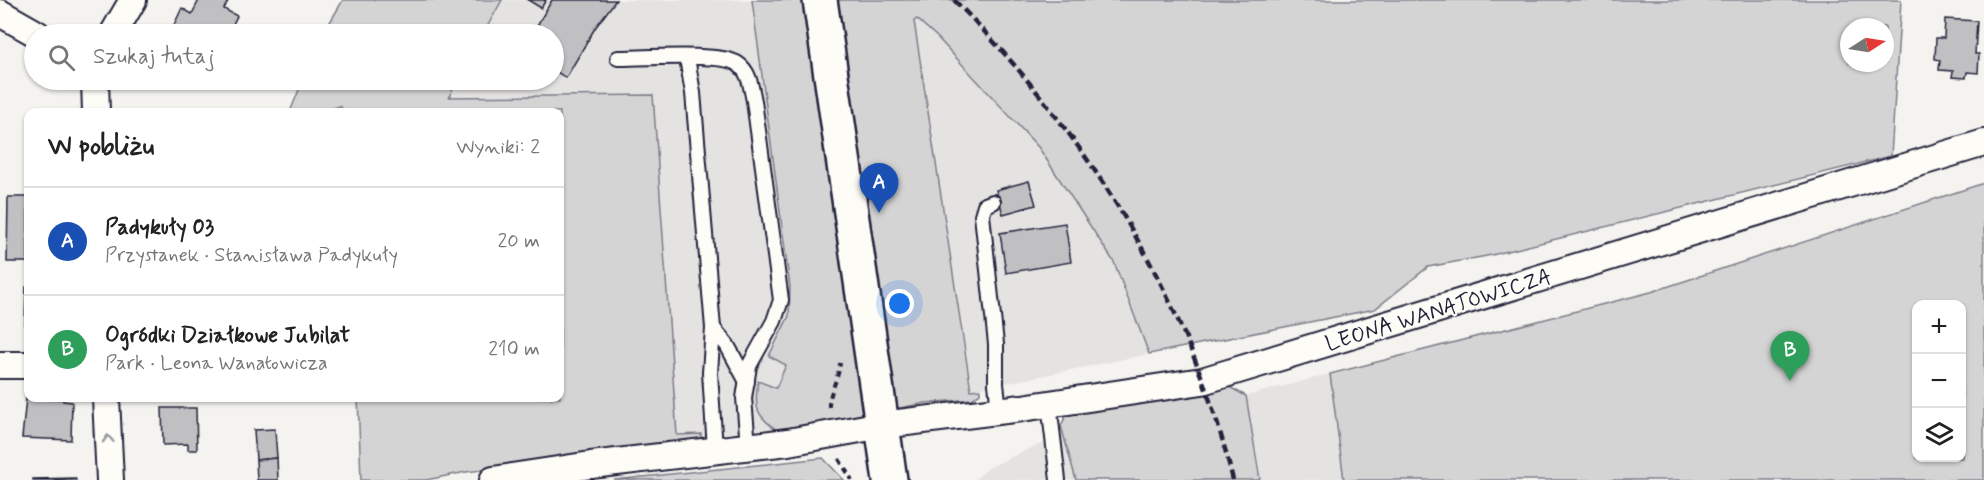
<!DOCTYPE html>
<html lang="pl">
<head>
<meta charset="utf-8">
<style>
  body { margin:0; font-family:Mynerve,sans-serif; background:#f6f6f6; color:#222 }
  .controls { position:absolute; right:18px; bottom:18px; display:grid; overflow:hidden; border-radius:12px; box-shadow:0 2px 4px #0004 }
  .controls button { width:54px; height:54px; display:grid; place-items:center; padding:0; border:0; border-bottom:2px solid #e0e0e0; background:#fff; color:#222; font:30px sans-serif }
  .compass { position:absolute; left:1840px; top:18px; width:54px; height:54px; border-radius:50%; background:#fff; box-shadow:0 2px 4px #0004; rotate:78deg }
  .you { position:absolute; left:900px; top:304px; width:21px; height:21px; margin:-15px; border:4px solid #fff; border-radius:50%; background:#1a73e8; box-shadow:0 0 0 9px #1a73e833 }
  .badge { display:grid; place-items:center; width:39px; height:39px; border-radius:50%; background:#d93025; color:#fff; font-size:20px; font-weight:700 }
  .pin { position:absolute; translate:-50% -50px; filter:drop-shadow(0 2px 3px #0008) }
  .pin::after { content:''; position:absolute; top:32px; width:21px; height:18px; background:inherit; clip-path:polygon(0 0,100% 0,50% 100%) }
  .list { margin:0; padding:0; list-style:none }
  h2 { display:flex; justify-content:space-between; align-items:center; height:78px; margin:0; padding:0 24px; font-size:26px }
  h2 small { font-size:20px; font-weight:400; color:#767676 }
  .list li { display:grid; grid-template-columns:39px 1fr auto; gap:18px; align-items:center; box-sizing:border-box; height:108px; padding:0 24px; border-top:2px solid #e0e0e0 }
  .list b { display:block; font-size:22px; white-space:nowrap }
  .list p { margin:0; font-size:20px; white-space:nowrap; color:#767676 }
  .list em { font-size:20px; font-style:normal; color:#767676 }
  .icon { flex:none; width:33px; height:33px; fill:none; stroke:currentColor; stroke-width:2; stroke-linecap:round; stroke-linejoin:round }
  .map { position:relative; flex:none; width:1984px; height:480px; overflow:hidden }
  .search { position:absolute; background:#fff; box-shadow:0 2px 4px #0004; left:24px; top:24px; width:540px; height:66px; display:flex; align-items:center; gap:15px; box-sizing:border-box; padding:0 21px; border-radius:33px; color:#767676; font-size:22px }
  .panel { position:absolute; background:#fff; box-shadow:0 2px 4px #0004; left:24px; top:108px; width:540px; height:294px; border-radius:12px }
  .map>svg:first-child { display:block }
  .built { fill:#e4e3e2 }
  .green { fill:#d5d4d5; stroke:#7c7b88; stroke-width:1.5; fill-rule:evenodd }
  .building { fill:#c0bfc2; stroke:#22223b; stroke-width:1.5 }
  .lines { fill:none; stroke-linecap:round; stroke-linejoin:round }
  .service-casing { stroke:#22223b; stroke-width:18 }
  .minor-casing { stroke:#22223b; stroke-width:30 }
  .tertiary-casing { stroke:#22223b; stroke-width:38 }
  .path { stroke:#22223b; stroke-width:4; stroke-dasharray:6 4.5; stroke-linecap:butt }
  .service { stroke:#fdfcf7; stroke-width:14 }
  .minor { stroke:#fdfcf7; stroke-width:26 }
  .tertiary { stroke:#fdfcf7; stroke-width:33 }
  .rail { stroke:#22223b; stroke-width:4.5; stroke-dasharray:9 4.5; stroke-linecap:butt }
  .oneway { stroke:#9a9aa2 }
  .labels { text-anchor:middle; stroke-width:4.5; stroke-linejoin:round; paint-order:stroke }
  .street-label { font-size:22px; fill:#22223b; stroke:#fdfcf7 }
</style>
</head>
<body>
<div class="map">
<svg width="1984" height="480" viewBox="0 0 1984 480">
  <rect width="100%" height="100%" fill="#f4f3ef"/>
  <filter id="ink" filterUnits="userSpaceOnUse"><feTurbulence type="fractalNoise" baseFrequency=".0167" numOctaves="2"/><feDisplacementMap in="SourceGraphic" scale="12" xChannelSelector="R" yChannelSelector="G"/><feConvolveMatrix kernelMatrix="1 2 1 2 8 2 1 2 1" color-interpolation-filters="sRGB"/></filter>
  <g filter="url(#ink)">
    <!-- built -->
    <g class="built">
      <polygon points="502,0 752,0 790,287 789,316 769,356 786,365 776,388 779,432 701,441 700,434 677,435 652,95 448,97 457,80 554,80 554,34 483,34"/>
      <polygon points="917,18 937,37 1039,148 1114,262 1149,354 972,390 914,21"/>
      <polygon points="1330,374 1344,480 1260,480 1246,396"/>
      <polygon points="1061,426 1076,480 974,480 990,467 1024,451 1054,439"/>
    </g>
    <!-- green -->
    <g class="green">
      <polygon points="343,0 502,0 483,34 323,34"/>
      <path d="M752,0H1901L1891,156L1492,255L1428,267L1375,309L1149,354L1114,262L1039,148L937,37L917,19L914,21L971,390L980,389V393L972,399L925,403L779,432C756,414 754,411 758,381L776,388L786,365L769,356L789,316L790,287ZM1849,27H1885V63H1849Z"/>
      <polygon points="303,80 457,80 449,97 653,95 677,435 701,434 701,441 466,472 426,480 361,480 358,398 560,398 560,112 344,112 340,106 321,112 290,112"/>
      <path d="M1984,183V480H1344L1330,374L1651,292ZM1916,304H1962V458H1916Z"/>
      <polygon points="1222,383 1246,396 1260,480 1076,480 1061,426 1068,411"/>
      <polygon points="823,458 844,480 614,480"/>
    </g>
    <!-- building -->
    <g class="building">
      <polygon points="199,0 228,1 224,9 237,16 228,34 192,34 185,31 184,34 178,34 171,31 182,8 192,14"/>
      <polygon points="528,0 546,0 541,8"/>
      <polygon points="552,0 616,0 595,28 566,78 554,70 554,34 532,34"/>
      <polygon points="1945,19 1977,21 1975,54 1979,54 1978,73 1967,72 1966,78 1952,77 1953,71 1939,70 1940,60 1935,59 1936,38 1944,38"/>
      <polygon points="1029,181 1036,205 1003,214 996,190"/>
      <polygon points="8,197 28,197 28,262 7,262"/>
      <polygon points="1065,223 1071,262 1006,273 1000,233"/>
      <polygon points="26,287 28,287 28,329 25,329"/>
      <polygon points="26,398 63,399 63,401 72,402 71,440 22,438"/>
      <polygon points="162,408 196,408 197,450 188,450 188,444 163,445"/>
      <polygon points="275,429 277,458 256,460 254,430"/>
      <polygon points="277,458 278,480 257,480 256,460"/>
      <polygon points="75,478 76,480 33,480 33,479"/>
    </g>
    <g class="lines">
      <defs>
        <g id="service">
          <path d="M618,58C641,58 723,52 738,64C750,72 751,88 754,101L781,300L774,321L749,366L744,398L748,446"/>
          <polyline points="687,58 693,93 713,328 710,373 715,450"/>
          <polyline points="993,202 985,205 982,215 996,344 996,384 999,410"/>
          <polyline points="713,328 727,345 747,382"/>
          <polyline points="1049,404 1058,480"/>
        </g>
        <g id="minor">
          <polyline points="0,13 37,34"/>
          <polyline points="113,34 133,0"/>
          <polyline points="95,80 96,112"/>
          <polyline points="0,365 28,365"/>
          <polyline points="106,398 110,480"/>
          <polyline points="493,480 591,465 788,442 882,425 1022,408 1202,381 1984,143"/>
        </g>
        <polyline id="tertiary" points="820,0 890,480"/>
      </defs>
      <!-- service casing -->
      <use href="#service" class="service-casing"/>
      <!-- minor casing -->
      <use href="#minor" class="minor-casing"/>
      <!-- tertiary casing -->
      <use href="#tertiary" class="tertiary-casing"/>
      <!-- path -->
      <g class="path">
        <path d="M829,407C828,395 839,378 840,363"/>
        <polyline points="839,459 852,480"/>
      </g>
      <!-- service -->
      <use href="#service" class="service"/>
      <!-- minor -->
      <use href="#minor" class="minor"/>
      <!-- tertiary -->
      <use href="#tertiary" class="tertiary"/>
      <!-- rail -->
      <path class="rail" d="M954,0C1086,132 1189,297 1233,480"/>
    </g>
    <!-- one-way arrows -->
    <defs><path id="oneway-chevron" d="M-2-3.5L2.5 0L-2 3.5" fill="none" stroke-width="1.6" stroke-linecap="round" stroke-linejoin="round" transform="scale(1.5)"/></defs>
    <use class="oneway" href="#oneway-chevron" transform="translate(108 439) rotate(-93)"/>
  </g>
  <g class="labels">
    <!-- street labels -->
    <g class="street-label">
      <text transform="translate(1438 309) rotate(-17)" y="8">LEONA WANATOWICZA</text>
    </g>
  </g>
</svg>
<div class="controls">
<button>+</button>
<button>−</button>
<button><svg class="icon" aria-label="layers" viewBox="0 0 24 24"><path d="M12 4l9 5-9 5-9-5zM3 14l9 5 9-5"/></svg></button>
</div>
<svg class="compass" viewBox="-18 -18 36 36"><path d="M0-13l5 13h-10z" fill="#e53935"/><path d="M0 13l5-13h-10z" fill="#767676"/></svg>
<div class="you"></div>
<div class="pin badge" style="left:879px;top:213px;background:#1a4fb4">A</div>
<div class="pin badge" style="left:1790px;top:381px;background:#2e9e5b">B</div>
<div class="search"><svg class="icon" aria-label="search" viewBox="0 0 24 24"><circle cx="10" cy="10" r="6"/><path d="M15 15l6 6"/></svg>Szukaj tutaj</div>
<section class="panel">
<h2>W pobliżu<small>Wyniki: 2</small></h2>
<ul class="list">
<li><span class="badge" style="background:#1a4fb4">A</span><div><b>Padykuły 03</b><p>Przystanek · Stanisława Padykuły</p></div><em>20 m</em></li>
<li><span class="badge" style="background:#2e9e5b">B</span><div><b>Ogródki Działkowe Jubilat</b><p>Park · Leona Wanatowicza</p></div><em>210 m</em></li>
</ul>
</section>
</div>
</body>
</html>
